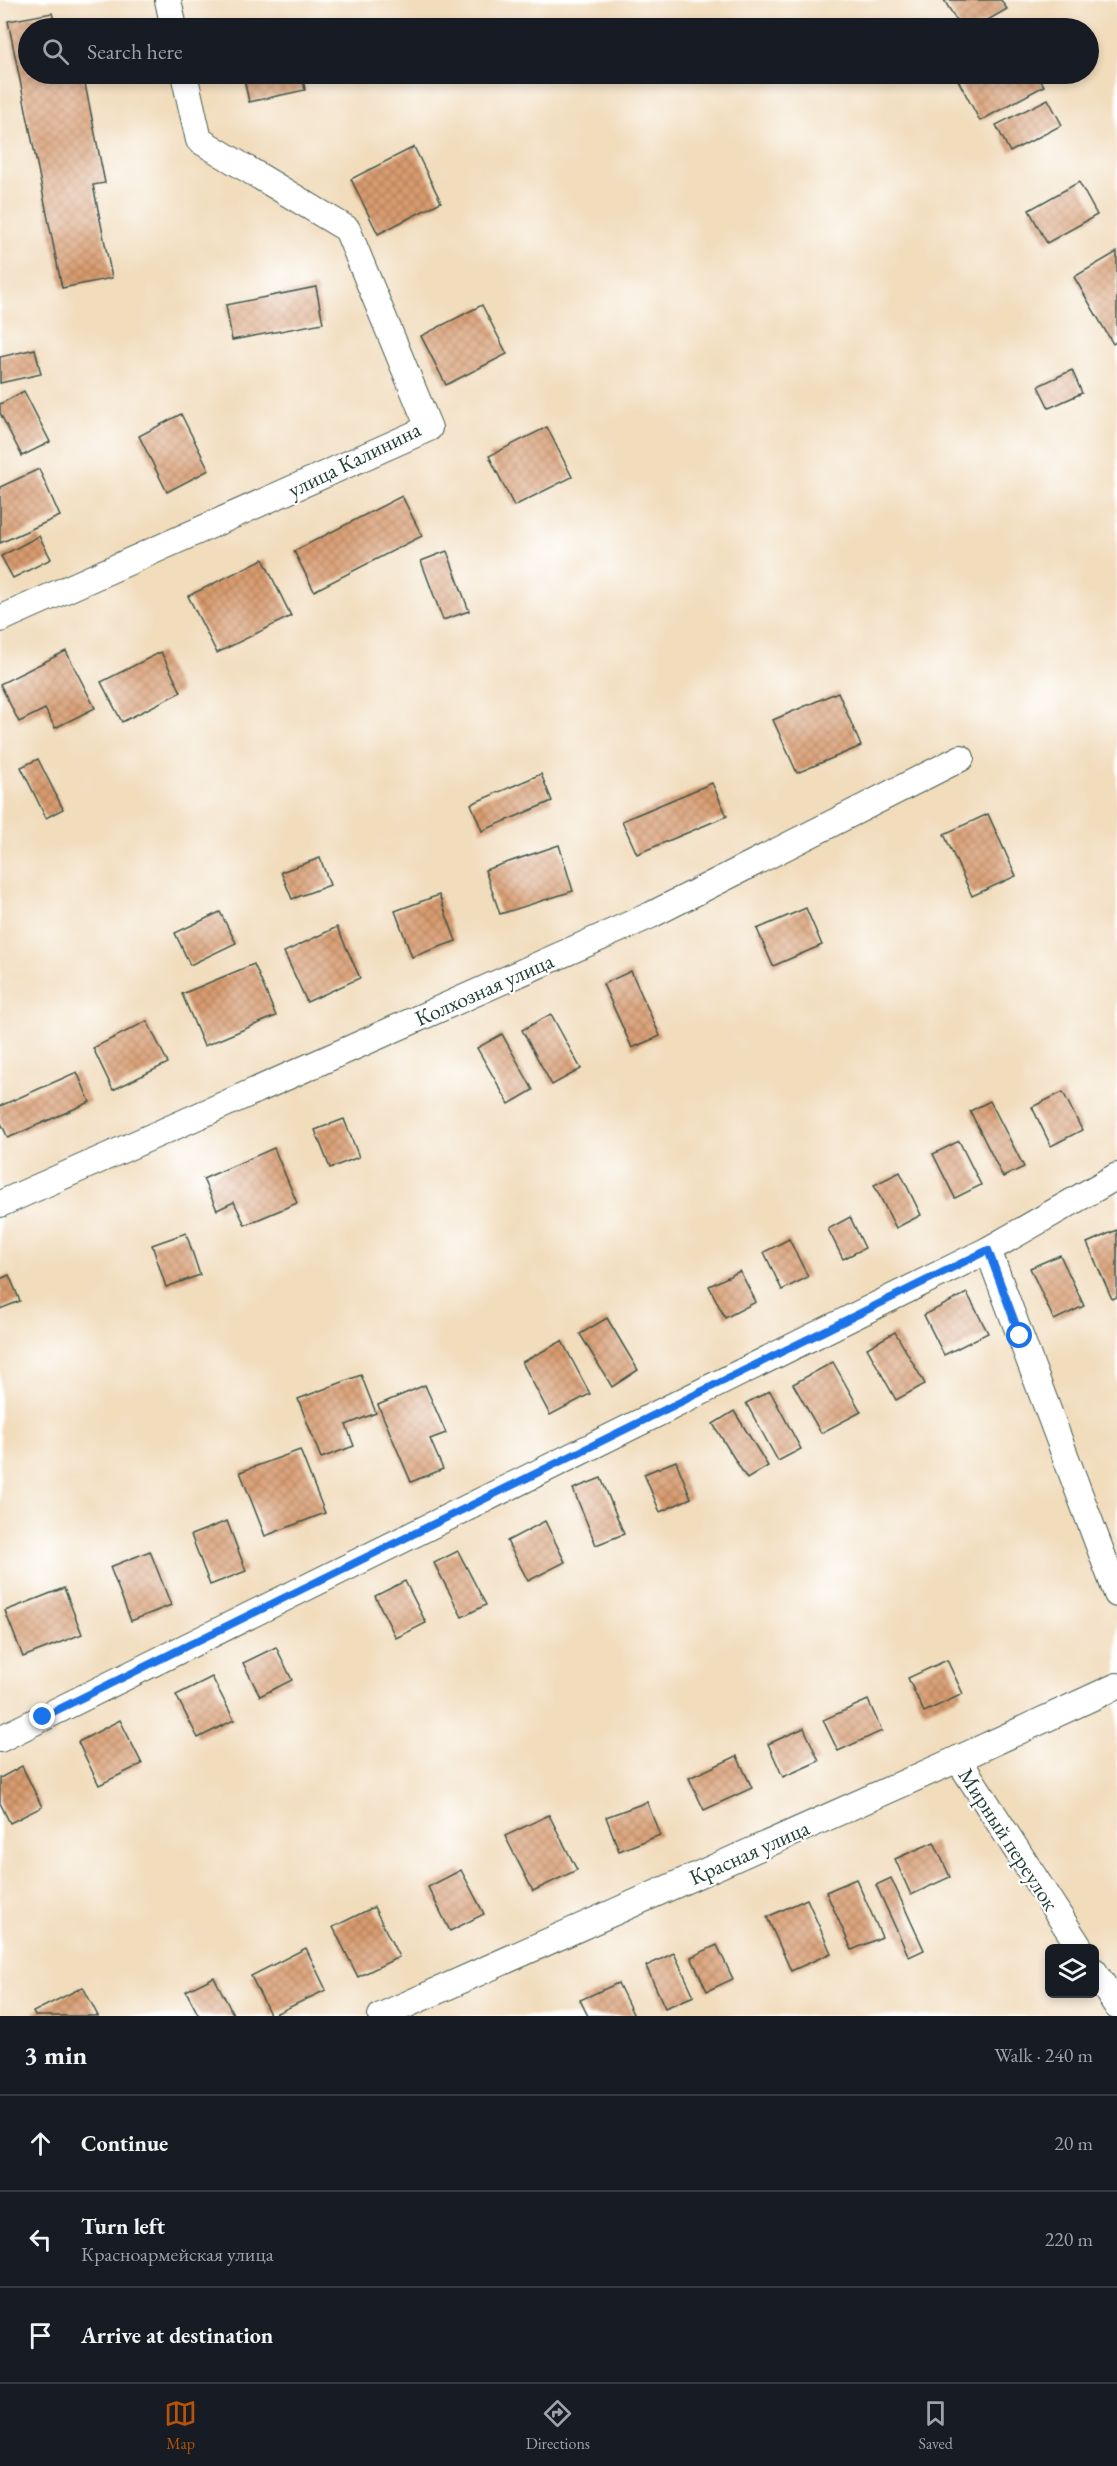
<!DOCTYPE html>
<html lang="en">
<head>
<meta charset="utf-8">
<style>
  body { margin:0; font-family:"EB Garamond",serif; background:#242831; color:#f1f3f6 }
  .controls { position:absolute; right:18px; bottom:18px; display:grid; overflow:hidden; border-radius:9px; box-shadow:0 3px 9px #0003 }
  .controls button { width:54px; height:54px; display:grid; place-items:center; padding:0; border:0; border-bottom:2px solid #363941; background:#171b24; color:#f1f3f6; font:30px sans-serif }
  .stop { position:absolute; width:18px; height:18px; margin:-14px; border:4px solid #1a73e8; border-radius:50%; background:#fff }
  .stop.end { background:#1a73e8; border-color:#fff; box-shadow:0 2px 6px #0008 }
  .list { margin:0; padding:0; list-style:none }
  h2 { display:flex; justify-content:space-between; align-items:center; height:78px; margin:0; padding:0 24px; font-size:26px }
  h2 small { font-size:20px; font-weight:400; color:#9ea1a6 }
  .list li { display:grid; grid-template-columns:39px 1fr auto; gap:18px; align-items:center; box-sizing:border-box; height:96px; padding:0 24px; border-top:2px solid #363941 }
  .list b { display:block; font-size:22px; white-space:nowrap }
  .list p { margin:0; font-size:20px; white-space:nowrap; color:#9ea1a6 }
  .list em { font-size:20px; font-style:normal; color:#9ea1a6 }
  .icon { flex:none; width:33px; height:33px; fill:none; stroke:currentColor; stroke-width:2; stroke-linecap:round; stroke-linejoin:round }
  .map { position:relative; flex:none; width:1117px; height:2016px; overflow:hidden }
  .search { position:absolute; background:#171b24; box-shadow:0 3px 9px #0003; left:18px; right:18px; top:18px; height:66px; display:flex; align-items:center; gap:15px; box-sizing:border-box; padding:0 21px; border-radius:33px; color:#9ea1a6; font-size:22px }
  .sheet { height:366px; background:#171b24 }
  nav { display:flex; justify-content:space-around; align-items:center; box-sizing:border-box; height:84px; border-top:2px solid #363941; background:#171b24; font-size:16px; color:#9ea1a6 }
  nav a { display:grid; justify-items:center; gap:3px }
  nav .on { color:#b45309 }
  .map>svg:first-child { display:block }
  .building { fill:url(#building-cross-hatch) }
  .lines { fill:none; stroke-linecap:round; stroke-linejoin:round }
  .street-casing { stroke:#3e5548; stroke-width:28 }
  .street { stroke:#fff; stroke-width:26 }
  .route { stroke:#1a73e8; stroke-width:8 }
  .labels { text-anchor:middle; stroke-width:4.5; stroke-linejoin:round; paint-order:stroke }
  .street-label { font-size:22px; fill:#1f3d34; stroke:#fff }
</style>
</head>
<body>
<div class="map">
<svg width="1117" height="2016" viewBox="0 0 1117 2016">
  <defs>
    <pattern id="building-cross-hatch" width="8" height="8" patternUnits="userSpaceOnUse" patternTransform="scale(1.5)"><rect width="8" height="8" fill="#d99b6f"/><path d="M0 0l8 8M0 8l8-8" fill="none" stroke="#af805c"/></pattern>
  </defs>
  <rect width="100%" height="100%" fill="#fff"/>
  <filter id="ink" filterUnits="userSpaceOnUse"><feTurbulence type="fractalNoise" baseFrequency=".0167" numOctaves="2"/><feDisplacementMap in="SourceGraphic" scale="12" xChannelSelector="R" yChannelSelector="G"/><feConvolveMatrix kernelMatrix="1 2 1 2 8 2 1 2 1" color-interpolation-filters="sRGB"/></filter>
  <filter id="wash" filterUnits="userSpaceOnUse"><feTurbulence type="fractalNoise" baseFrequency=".008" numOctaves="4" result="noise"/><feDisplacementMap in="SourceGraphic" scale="24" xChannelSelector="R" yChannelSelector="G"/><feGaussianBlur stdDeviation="1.35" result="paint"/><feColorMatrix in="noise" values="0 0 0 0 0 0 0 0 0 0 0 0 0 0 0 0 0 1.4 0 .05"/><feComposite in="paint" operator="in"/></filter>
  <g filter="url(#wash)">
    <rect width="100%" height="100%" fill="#f1dcbc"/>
    <g id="blocks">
      <!-- building -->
      <g class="building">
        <polygon points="944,0 1001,0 1007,9 974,28 961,28"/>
        <polygon points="52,13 56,28 28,28 28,74 83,74 105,183 93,185 112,278 62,288 8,21"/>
        <polygon points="243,74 302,74 305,90 249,102"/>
        <polygon points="965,74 1037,74 1044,86 980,121 957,78"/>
        <polygon points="1048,99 1062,125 1010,152 996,125"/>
        <polygon points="414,147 441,202 378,234 351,179"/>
        <polygon points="1079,182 1097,215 1047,243 1029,210"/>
        <polygon points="1117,252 1117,341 1113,344 1074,277"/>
        <polygon points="316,287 323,323 232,340 226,305"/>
        <polygon points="482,305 507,354 446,385 421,336"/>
        <polygon points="35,349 41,374 0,383 0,357"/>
        <polygon points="1072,370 1082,393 1049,408 1038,386"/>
        <polygon points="24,391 50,442 22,456 0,413 0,404"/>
        <polygon points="181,414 209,470 167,492 139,436"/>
        <polygon points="547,427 572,477 514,506 489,456"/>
        <polygon points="39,469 60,516 0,543 0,487"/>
        <polygon points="402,496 422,536 314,591 294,551"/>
        <polygon points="39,536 51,559 13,578 1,556"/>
        <polygon points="447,551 469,611 443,620 421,561"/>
        <polygon points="263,559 291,616 217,653 188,596"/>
        <polygon points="66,651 95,708 55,728 45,709 19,722 0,684"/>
        <polygon points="161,652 181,692 122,722 101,682"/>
        <polygon points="838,692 861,746 797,773 773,720"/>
        <polygon points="38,759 63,809 46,818 21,767"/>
        <polygon points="541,774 552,801 482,831 471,804"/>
        <polygon points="712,783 727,816 637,854 622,821"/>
        <polygon points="988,814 1016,876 972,896 944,834"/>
        <polygon points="559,845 573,891 500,914 485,870"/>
        <polygon points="320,858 330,885 292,899 281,872"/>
        <polygon points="439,895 456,941 412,957 395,911"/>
        <polygon points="806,908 822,945 773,966 757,929"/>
        <polygon points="220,912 236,943 190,965 175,933"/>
        <polygon points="337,927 360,978 307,1002 284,952"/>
        <polygon points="254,964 276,1016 204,1046 182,994"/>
        <polygon points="631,971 660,1036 632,1048 603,984"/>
        <polygon points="551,1014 581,1069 552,1085 522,1030"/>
        <polygon points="147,1021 168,1063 113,1090 93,1048"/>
        <polygon points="502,1034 533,1090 509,1104 477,1048"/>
        <polygon points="77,1072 90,1102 8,1138 0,1121 0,1106"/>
        <polygon points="1063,1092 1082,1130 1051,1146 1032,1107"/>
        <polygon points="990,1101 1024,1167 1003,1177 970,1111"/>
        <polygon points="344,1119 359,1157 330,1168 315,1130"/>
        <polygon points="959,1141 981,1185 955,1198 933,1154"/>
        <polygon points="274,1148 297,1203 245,1225 234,1202 217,1210 203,1179"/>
        <polygon points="900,1172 921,1215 896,1228 874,1185"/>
        <polygon points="850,1217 865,1248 843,1259 828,1229"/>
        <polygon points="1117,1230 1117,1297 1112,1299 1087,1243"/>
        <polygon points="186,1233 200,1275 166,1287 152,1245"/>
        <polygon points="789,1239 808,1277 782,1290 764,1252"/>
        <polygon points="1060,1255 1084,1306 1054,1320 1030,1268"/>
        <polygon points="740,1271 756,1302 725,1318 709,1286"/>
        <polygon points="9,1275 20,1301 0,1309 0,1279"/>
        <polygon points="967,1293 988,1333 944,1355 924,1315"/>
        <polygon points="607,1318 638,1370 612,1387 580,1334"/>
        <polygon points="895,1332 925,1384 896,1400 867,1348"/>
        <polygon points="562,1341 590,1394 550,1415 522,1362"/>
        <polygon points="833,1362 861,1412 821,1433 793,1384"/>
        <polygon points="361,1375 376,1413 346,1425 354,1446 321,1458 298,1399"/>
        <polygon points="425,1385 446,1433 430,1439 443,1469 411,1482 378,1405"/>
        <polygon points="770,1391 801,1449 778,1461 746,1403"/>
        <polygon points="734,1411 768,1466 747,1479 713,1424"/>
        <polygon points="300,1450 325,1513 265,1536 240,1472"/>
        <polygon points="676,1461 691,1498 660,1512 644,1474"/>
        <polygon points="601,1478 624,1534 596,1545 573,1489"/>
        <polygon points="227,1521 246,1571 210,1585 191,1535"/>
        <polygon points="545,1521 565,1562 528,1581 507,1541"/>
        <polygon points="150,1551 171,1605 131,1621 110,1567"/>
        <polygon points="458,1551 486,1605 462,1617 434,1563"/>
        <polygon points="405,1581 426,1623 396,1638 375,1596"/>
        <polygon points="64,1588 82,1634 23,1657 5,1611"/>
        <polygon points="276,1647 292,1680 260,1696 243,1663"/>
        <polygon points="947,1660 963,1694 924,1712 908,1678"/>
        <polygon points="212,1677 234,1720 198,1738 176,1695"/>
        <polygon points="868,1700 882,1731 838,1751 823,1720"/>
        <polygon points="120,1720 142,1764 99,1785 78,1742"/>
        <polygon points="804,1728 819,1761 783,1777 768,1744"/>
        <polygon points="737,1756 752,1788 704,1810 689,1778"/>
        <polygon points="22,1766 42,1807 10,1823 0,1803 0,1778"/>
        <polygon points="647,1802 660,1835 619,1851 606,1817"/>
        <polygon points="549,1815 577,1870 533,1891 505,1836"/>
        <polygon points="934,1842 950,1877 911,1895 895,1859"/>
        <polygon points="461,1870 484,1914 450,1931 428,1887"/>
        <polygon points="891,1878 924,1950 909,1957 876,1885"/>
        <polygon points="856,1879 882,1937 852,1950 826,1892"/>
        <polygon points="807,1899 831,1953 791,1971 767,1917"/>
        <polygon points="374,1907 399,1957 358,1977 333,1927"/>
        <polygon points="717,1945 733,1979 707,1991 691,1957"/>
        <polygon points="306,1948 326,1990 271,2016 251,1976"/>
        <polygon points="674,1953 694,1996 665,2008 646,1966"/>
        <polygon points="214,1977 234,2016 199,2016 186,1991"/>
        <polygon points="618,1983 634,2016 588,2016 580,2000"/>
        <polygon points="83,1987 98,2016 35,2016 33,2012"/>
      </g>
    </g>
  </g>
  <g filter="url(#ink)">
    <use href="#blocks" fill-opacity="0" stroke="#3e5548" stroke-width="1.5"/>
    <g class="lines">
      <defs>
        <g id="street">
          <polyline points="168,0 174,28"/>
          <polyline points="0,619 429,428 347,229 199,140 184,74"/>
          <polyline points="0,1204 651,915 961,758"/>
          <polyline points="988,1250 1117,1594"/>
          <polyline points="0,1739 988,1250 1117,1176"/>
          <polyline points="958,1759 1080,1948"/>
          <polyline points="1094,1971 1117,2006"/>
          <polyline points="381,2016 958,1759 1117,1686"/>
        </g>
      </defs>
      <!-- street casing -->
      <use href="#street" class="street-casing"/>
      <!-- street -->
      <use href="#street" class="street"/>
    </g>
  </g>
  <g class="lines" filter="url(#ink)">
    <!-- route -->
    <polyline class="route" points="43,1717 988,1250 1020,1336"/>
  </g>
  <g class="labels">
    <!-- street labels -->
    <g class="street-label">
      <text transform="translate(354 459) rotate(-26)" y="8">улица Калинина</text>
      <text transform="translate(484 989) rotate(-24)" y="8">Колхозная улица</text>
      <text transform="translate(1009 1839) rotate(57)" y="8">Мирный переулок</text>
      <text transform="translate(749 1852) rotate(-24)" y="8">Красная улица</text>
    </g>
  </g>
</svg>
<div class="controls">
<button><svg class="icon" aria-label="layers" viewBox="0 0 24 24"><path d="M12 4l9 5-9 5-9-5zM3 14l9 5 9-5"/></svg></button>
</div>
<div class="stop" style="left:1020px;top:1336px"></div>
<div class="stop end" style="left:43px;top:1717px"></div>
<div class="search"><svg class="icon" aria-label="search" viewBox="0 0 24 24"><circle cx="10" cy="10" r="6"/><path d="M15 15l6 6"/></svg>Search here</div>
</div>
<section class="sheet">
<h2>3 min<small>Walk · 240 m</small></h2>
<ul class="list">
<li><svg class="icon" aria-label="ahead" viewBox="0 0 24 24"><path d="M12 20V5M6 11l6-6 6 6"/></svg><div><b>Continue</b></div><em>20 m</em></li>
<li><svg class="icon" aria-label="left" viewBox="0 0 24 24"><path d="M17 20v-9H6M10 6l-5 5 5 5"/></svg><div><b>Turn left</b><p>Красноармейская улица</p></div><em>220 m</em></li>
<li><svg class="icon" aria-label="arrive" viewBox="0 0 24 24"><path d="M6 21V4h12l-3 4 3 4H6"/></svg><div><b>Arrive at destination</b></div></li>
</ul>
</section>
<nav>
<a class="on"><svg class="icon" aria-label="map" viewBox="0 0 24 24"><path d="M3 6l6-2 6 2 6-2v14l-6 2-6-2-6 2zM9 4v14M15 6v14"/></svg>Map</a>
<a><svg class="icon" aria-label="directions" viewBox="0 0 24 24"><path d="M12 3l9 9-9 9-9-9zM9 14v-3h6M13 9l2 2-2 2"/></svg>Directions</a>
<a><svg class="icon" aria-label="saved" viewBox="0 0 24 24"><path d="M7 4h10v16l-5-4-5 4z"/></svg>Saved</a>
</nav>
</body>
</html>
